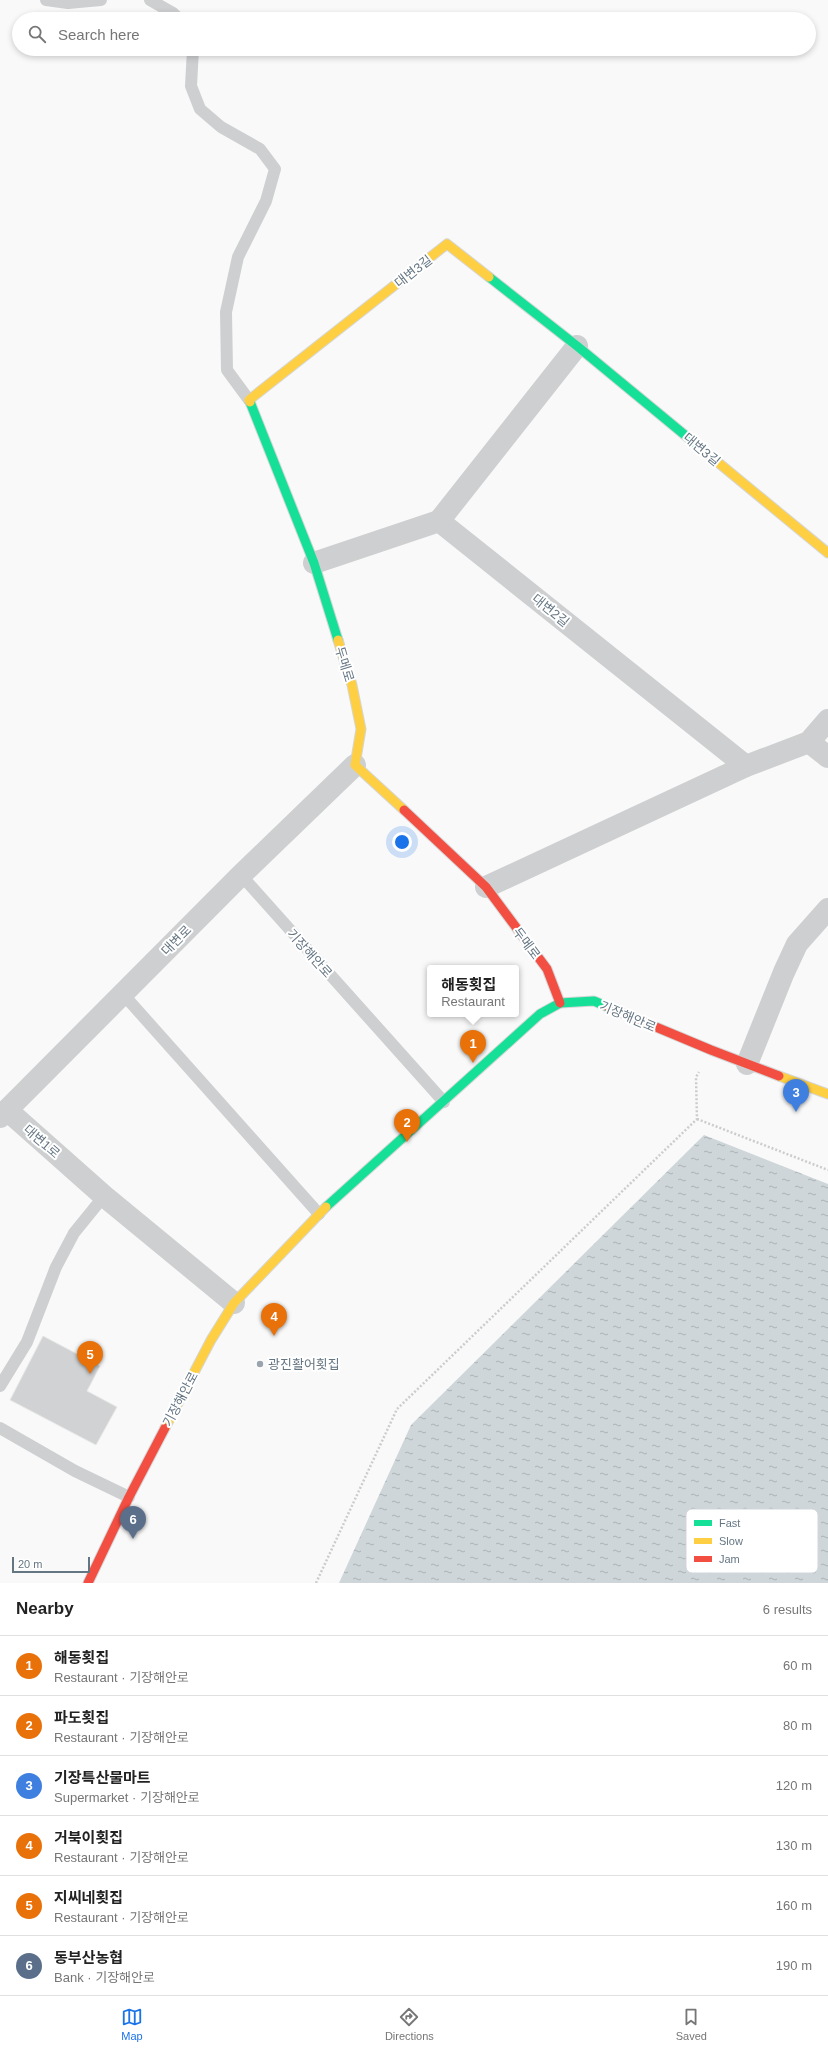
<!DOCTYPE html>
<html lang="en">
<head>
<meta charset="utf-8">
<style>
  body { margin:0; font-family:Helvetica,"Noto Sans KR",sans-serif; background:#f2f2f2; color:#222 }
  .scale { position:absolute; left:12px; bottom:10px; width:78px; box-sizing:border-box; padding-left:4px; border:2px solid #657683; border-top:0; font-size:11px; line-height:14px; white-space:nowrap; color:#657683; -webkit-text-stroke:3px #fff; paint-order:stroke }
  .you { position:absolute; left:402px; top:842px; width:14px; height:14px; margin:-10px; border:3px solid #fff; border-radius:50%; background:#1a73e8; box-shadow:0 0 0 6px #1a73e833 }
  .badge { display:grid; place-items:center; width:26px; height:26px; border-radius:50%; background:#1a73e8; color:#fff; font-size:13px; font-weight:700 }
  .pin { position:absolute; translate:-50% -33px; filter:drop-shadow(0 1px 2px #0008) }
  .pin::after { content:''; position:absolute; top:21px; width:14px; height:12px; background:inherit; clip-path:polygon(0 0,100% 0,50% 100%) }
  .popup { position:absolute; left:427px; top:965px; width:92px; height:52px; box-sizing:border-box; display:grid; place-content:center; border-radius:4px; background:#fff; filter:drop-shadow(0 1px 3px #0005); font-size:13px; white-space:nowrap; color:#767676 }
  .popup b { font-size:15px; color:#222 }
  .popup::after { content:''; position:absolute; left:50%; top:100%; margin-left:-8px; border:8px solid transparent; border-top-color:#fff }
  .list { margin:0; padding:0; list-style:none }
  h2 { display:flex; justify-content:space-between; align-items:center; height:52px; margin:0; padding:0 16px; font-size:17px }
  h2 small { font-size:13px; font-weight:400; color:#767676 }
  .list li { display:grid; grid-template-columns:26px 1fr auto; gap:12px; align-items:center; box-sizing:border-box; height:60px; padding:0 16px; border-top:1px solid #e0e0e0 }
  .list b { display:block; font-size:15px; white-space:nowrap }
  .list p { margin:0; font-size:13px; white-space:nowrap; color:#767676 }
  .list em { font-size:13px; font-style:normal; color:#767676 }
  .icon { flex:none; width:22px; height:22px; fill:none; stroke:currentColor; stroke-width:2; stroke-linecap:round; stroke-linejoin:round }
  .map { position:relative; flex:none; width:828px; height:1583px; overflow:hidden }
  .search { position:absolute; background:#fff; box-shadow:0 2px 6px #0003; left:12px; right:12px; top:12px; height:44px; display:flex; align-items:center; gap:10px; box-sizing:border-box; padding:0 14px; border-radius:22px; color:#767676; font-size:15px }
  .sheet { height:412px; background:#fff }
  nav { display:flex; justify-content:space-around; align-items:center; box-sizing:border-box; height:56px; border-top:1px solid #e0e0e0; background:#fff; font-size:11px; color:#767676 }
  nav a { display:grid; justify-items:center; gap:2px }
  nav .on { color:#1a73e8 }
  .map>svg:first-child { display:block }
  .water { fill:url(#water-ripples) }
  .building { fill:#d0d2d3; stroke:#e8e8e8 }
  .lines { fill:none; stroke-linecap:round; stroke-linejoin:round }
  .fast-casing { stroke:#d5d6d7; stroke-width:11 }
  .slow-casing { stroke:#d5d6d7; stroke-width:11 }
  .jam-casing { stroke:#d5d6d7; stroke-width:11 }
  .path { stroke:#cbcccd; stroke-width:2.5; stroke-dasharray:2 2; stroke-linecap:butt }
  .lane { stroke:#cecfd0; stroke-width:12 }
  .street { stroke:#cecfd0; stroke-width:22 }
  .fast { stroke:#16e098; stroke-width:9 }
  .slow { stroke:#ffcf43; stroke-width:9 }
  .jam { stroke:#f24e42; stroke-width:9 }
  .poi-dot { fill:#99a4ac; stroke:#fff; stroke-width:1.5 }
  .labels { text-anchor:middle; stroke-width:4; stroke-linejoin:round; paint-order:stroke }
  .street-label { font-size:13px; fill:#657683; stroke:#fff }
  .poi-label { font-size:13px; fill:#657683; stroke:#fff; text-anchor:start }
  .key { fill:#fff; stroke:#d1d6da; stroke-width:1 }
  .key-label { font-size:11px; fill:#657683 }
</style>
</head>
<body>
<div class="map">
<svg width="828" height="1583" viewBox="0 0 828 1583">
  <defs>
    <pattern id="water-ripples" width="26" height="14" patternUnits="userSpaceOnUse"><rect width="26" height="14" fill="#ced6d9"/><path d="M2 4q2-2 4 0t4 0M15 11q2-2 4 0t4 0" fill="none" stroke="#abb2b5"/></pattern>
  </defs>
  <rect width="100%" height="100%" fill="#f9f9f9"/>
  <!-- water -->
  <polygon class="water" points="704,1135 828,1184 828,1583 339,1583 411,1425"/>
  <!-- building -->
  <polygon class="building" points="43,1336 100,1366 87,1391 117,1407 96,1445 10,1400"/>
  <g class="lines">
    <defs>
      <g id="fast">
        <polyline points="489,277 577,346 703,450"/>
        <polyline points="250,402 314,563 338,640"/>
        <polyline points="326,1207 540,1014 560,1003 594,1001 608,1007"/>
      </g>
      <g id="slow">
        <polyline points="250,402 249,400 447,244 489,277"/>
        <polyline points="703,450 828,553"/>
        <polyline points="338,640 352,685 361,729 355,765 404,810"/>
        <polyline points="779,1076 828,1094"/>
        <polyline points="165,1428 211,1340 234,1303 326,1207"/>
      </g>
      <g id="jam">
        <polyline points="404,810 486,887 547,969 560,1003"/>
        <polyline points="608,1007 711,1050 779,1076"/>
        <polyline points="88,1583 129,1497 165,1428"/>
      </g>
    </defs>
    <!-- fast casing -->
    <use href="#fast" class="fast-casing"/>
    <!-- slow casing -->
    <use href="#slow" class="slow-casing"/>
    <!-- jam casing -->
    <use href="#jam" class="jam-casing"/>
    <!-- path -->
    <g class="path">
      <polyline points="697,1119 828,1170"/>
      <polyline points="316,1583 397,1409 697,1119 696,1077 699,1072"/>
    </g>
    <!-- lane -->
    <g class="lane">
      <polyline points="46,0 68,3 101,0"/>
      <polyline points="150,0 173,13 179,19"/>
      <polyline points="193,49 191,86 200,109 221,127 260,149 275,169 266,201 238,257 226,312 227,370 249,400"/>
      <polyline points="241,875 444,1102"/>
      <polyline points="123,994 319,1214"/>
      <polyline points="0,1386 27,1342 56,1267 74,1233 104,1196"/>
      <polyline points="0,1428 75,1471 129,1497"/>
    </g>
    <!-- street -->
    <g class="street">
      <polyline points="439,521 746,766"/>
      <polyline points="439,521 577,346"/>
      <polyline points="314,563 439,521"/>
      <polyline points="809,742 828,757"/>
      <polyline points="486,887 746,766 809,742 828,720"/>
      <polyline points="747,1064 784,972 797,944 828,909"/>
      <polyline points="7,1110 104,1196 234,1303"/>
      <polyline points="0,1117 241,875 355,765"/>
    </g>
    <!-- fast -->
    <use href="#fast" class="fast"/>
    <!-- slow -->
    <use href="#slow" class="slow"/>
    <!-- jam -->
    <use href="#jam" class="jam"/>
  </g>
  <!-- markers -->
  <circle class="poi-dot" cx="260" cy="1364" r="4"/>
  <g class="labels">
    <!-- street labels -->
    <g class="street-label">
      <text transform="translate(413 271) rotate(-38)" y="5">대변3길</text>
      <text transform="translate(702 449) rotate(40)" y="5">대변3길</text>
      <text transform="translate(551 610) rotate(39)" y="5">대변2길</text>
      <text transform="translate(345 664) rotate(73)" y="5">두메로</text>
      <text transform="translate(176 940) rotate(-45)" y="5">대변로</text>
      <text transform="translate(527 943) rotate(53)" y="5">두메로</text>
      <text transform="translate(310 953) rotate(48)" y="5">기장해안로</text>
      <text transform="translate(628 1016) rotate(23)" y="5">기장해안로</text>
      <text transform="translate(42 1141) rotate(41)" y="5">대변1로</text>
      <text transform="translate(180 1399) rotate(-62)" y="5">기장해안로</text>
    </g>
    <!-- poi labels -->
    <g class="poi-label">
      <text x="268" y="1369">광진활어횟집</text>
    </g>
  </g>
  <!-- legend -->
  <rect x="686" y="1509" width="132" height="64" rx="6" class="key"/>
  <rect x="694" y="1520" width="18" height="6" fill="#16e098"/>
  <rect x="694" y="1538" width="18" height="6" fill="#ffcf43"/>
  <rect x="694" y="1556" width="18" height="6" fill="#f24e42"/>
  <g class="key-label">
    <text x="719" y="1527">Fast</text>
    <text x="719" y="1545">Slow</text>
    <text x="719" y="1563">Jam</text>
  </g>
</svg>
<div class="scale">20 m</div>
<div class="you"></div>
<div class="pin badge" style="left:473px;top:1063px;background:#e8710a">1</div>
<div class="popup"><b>해동횟집</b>Restaurant</div>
<div class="pin badge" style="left:407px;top:1142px;background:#e8710a">2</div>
<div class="pin badge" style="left:796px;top:1112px;background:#3f7fe0">3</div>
<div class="pin badge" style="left:274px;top:1336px;background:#e8710a">4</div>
<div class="pin badge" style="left:90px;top:1374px;background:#e8710a">5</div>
<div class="pin badge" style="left:133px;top:1539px;background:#5c6f8a">6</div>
<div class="search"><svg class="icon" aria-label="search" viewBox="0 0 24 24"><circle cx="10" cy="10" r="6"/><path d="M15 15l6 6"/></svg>Search here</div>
</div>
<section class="sheet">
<h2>Nearby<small>6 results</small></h2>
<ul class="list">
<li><span class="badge" style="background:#e8710a">1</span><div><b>해동횟집</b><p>Restaurant · 기장해안로</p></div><em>60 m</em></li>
<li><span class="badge" style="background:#e8710a">2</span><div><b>파도횟집</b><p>Restaurant · 기장해안로</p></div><em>80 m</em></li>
<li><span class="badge" style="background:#3f7fe0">3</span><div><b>기장특산물마트</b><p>Supermarket · 기장해안로</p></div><em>120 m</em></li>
<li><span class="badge" style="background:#e8710a">4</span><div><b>거북이횟집</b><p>Restaurant · 기장해안로</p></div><em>130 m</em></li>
<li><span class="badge" style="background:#e8710a">5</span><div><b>지씨네횟집</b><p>Restaurant · 기장해안로</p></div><em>160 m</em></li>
<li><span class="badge" style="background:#5c6f8a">6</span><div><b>동부산농협</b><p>Bank · 기장해안로</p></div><em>190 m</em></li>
</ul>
</section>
<nav>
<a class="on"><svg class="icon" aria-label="map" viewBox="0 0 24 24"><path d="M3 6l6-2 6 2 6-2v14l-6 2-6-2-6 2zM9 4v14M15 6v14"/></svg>Map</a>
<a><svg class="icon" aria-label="directions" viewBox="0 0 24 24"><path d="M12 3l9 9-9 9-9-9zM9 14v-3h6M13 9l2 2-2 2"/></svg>Directions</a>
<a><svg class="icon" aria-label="saved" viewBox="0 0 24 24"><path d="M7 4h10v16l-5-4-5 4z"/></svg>Saved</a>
</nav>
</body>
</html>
